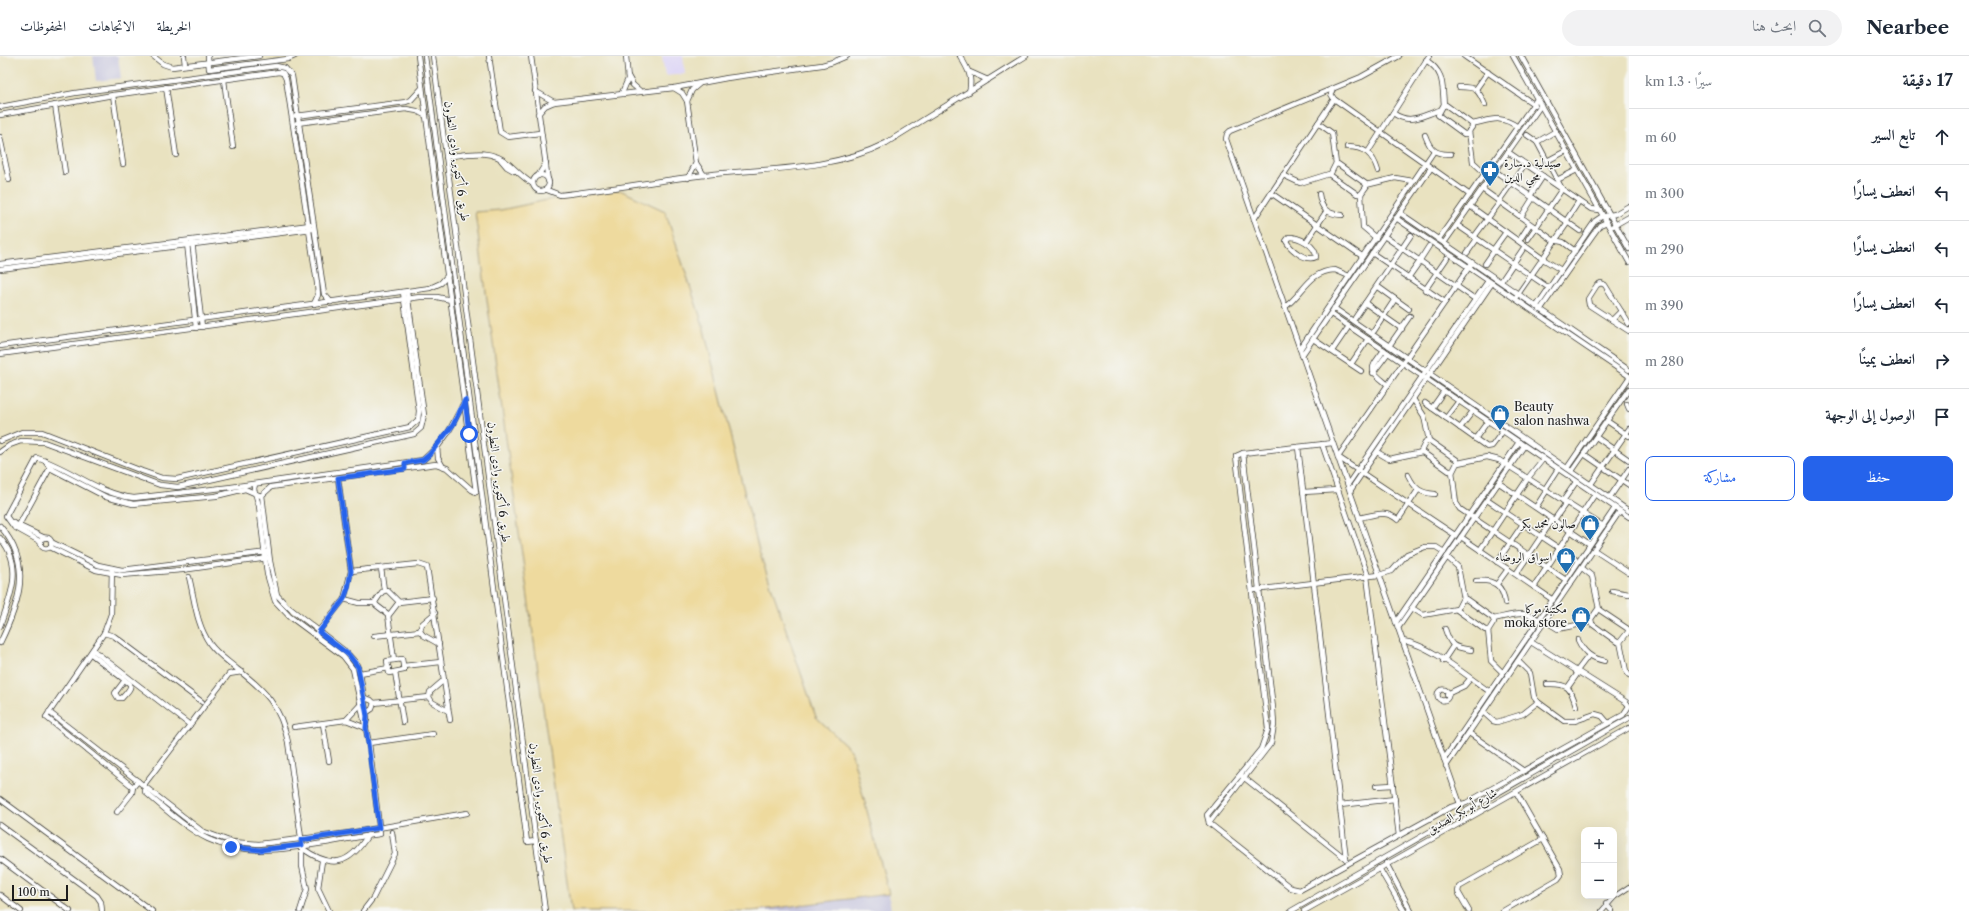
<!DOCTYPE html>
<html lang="ar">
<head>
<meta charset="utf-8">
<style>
  body { margin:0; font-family:"Libre Caslon Text",Amiri,serif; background:#f2f2f3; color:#1f2937; direction:rtl }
  .controls { position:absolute; right:12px; bottom:12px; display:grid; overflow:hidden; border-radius:8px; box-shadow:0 4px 16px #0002 }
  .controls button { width:36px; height:36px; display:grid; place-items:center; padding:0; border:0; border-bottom:1px solid #e0e1e3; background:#fff; color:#1f2937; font:20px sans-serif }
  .scale { position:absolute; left:12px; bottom:10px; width:56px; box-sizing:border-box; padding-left:4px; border:2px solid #1c1c1c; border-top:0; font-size:11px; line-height:14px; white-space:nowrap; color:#1c1c1c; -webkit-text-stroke:3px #f6f6f2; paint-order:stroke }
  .stop { position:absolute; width:12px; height:12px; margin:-9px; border:3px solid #2563eb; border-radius:50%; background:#fff }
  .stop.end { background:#2563eb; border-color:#fff; box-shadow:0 1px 4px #0008 }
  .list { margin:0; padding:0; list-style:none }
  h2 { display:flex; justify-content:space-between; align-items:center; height:52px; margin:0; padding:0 16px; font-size:17px }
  h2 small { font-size:13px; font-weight:400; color:#747a83 }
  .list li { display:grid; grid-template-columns:26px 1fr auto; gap:12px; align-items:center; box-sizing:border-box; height:56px; padding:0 16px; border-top:1px solid #e0e1e3 }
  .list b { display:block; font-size:15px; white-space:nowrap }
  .list em { font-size:13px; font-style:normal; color:#747a83 }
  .actions { display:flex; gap:8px; padding:12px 16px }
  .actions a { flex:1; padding:9px 0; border:1px solid #2563eb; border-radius:8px; text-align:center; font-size:14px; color:#2563eb }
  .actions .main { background:#2563eb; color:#fff }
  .icon { flex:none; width:22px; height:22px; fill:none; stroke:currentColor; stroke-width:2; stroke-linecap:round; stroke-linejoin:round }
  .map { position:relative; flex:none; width:1629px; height:855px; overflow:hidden; direction:ltr }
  header { display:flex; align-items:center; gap:24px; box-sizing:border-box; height:56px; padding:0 20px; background:#fff; border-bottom:1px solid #e0e1e3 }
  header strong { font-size:19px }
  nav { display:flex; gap:22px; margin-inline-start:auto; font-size:14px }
  .search { width:280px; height:36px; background:#f2f2f3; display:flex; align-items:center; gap:10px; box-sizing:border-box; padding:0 14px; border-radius:22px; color:#747a83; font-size:15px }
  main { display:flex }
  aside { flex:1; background:#fff }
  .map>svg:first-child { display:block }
  .built { fill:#ddd5f6 }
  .industrial { fill:#c2c1dc }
  .sand { fill:#eeda9e; stroke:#857b5d }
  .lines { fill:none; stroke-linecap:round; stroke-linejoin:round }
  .minor-casing { stroke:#3b3a35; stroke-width:6 }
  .minor { stroke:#fff; stroke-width:4.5 }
  .route { stroke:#2563eb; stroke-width:5 }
  .labels { text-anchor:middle; stroke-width:3; stroke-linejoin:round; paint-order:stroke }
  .street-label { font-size:12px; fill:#1c1c1c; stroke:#f6f6f2 }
  .poi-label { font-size:12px; fill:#1c1c1c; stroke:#f6f6f2; text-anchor:end }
</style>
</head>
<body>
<header>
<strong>Nearbee</strong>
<div class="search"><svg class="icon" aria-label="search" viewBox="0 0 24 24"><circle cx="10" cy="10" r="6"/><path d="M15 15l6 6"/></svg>ابحث هنا</div>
<nav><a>الخريطة</a><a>الاتجاهات</a><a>المحفوظات</a></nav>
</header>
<main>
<aside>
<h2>17 دقيقة<small>سيرًا · 1.3 km</small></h2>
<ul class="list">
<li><svg class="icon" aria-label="ahead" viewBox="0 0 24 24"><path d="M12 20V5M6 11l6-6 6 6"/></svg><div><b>تابع السير</b></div><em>60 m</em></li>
<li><svg class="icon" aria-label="left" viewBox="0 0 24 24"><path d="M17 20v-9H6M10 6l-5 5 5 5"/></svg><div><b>انعطف يسارًا</b></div><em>300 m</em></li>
<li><svg class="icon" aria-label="left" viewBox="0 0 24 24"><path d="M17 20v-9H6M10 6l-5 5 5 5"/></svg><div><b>انعطف يسارًا</b></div><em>290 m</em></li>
<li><svg class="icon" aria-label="left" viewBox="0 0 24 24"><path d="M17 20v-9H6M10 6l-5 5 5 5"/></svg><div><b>انعطف يسارًا</b></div><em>390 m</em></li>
<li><svg class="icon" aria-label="right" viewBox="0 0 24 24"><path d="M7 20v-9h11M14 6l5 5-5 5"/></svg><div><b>انعطف يمينًا</b></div><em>280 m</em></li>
<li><svg class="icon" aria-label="arrive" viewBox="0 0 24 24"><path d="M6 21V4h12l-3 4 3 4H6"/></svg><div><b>الوصول إلى الوجهة</b></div></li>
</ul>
<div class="actions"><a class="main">حفظ</a><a>مشاركة</a></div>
</aside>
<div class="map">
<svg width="1629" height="855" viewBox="0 0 1629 855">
  <rect width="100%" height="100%" fill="#f6f6f2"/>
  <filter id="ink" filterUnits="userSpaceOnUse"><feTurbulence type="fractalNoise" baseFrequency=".025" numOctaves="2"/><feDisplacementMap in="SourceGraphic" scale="8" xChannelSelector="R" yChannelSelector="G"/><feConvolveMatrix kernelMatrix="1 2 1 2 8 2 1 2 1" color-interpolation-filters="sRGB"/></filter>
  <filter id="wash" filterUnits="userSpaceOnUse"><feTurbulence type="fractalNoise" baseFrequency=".012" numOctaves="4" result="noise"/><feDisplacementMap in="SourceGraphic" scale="16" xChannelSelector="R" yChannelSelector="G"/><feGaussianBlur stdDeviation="0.9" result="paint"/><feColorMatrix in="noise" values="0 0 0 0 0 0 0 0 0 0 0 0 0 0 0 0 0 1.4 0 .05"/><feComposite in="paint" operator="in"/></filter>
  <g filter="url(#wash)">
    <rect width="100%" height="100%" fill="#e9e2c0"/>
    <!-- built -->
    <polygon class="built" points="662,0 683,0 685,18 665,20"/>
    <!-- industrial -->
    <g class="industrial">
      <polygon points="93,0 118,0 121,22 96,25"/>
      <polygon points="889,838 891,855 752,855"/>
    </g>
    <!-- sand -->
    <polygon class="sand" points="620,134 665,155 702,266 759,495 816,661 851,694 889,838 752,855 571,855 475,156 501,154 552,143"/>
  </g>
  <g filter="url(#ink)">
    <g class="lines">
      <defs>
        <g id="minor">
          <polyline points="153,0 163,8 172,11 259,0"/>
          <polyline points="184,0 185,9"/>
          <polyline points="208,0 209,13 288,3 295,0"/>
          <polyline points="418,0 476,436"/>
          <polyline points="425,0 527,786 536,785"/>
          <polyline points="433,0 545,855"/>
          <polyline points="489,0 500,76 508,81 540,77"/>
          <polyline points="531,0 548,125"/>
          <path d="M960,0C968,13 973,21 969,36"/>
          <polyline points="1399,0 1361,21 1230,75 1227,78 1226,83 1460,748"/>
          <polyline points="1464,0 1535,49"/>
          <polyline points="1513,0 1629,206"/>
          <polyline points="1521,0 1629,193"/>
          <path d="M1426,4C1445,17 1442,28 1444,49"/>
          <polyline points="970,16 988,24"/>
          <polyline points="628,20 633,29 640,35"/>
          <polyline points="224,24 233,91"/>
          <polyline points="166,31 176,99"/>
          <path d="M1459,31C1477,31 1478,33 1485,49"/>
          <polyline points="674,32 682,37 687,45 696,107 704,119"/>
          <polyline points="1333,33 1331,38 1334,43 1470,139"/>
          <polyline points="1476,33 1488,16"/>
          <polyline points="535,35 554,46"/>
          <polyline points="622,37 628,23 626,0"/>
          <polyline points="113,39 123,108"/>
          <polyline points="687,45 692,34 699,28"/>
          <polyline points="55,49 65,116"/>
          <polygon points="1446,49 1472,68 1472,71 1467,78 1464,78 1438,59 1443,50"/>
          <polyline points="0,51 75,37 276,10 285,12 292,20 324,238 331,246"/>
          <path d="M1393,57C1410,69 1421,60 1440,54"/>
          <polyline points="538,58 545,50 554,46 674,32 727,22 822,9 833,6 847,0"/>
          <polyline points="0,59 113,39 279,16 283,17 286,23 317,227 318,239 314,248"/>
          <polyline points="296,60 406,46 411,44 422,32"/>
          <polyline points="297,67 406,53 417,55 426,60"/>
          <polyline points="1318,67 1332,77 1336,108"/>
          <path d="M1472,68C1491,64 1500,58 1518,71"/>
          <polyline points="1469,75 1473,106 1485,117"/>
          <path d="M1425,79C1430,93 1435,99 1451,98"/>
          <polyline points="1527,79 1537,86 1562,133 1528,183"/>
          <polyline points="0,81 9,124"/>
          <polyline points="1537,86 1556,75"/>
          <path d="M1347,91C1365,91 1373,98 1378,115"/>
          <polyline points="1368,96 1429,0"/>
          <polyline points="1508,96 1591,153 1600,154"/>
          <path d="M446,101C468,98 490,92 509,108C517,115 523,122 533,128"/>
          <polyline points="501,104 507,111 514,115"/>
          <polyline points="1547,105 1564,96"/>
          <polygon points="1338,108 1366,128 1366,131 1361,138 1357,138 1330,119 1335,109"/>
          <polyline points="1495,115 1580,175"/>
          <polyline points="1283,119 1300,127 1329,118"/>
          <circle cx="541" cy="127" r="8"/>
          <polyline points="538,120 546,107"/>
          <polyline points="688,122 696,107"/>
          <polyline points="1557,124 1575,115"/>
          <polyline points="1366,129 1395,122 1413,125"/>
          <polyline points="1482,133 1553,184 1563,186 1575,195"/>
          <path d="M547,134L560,139C608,134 656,125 705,119C766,112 831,115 886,87L1026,0"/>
          <polyline points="1271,137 1362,200"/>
          <path d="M1319,138C1321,153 1327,158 1342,159"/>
          <polyline points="1361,138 1363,171 1376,182"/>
          <polyline points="1530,140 1543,120"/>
          <polyline points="1499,145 1525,108"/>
          <polyline points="1470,150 1543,203 1561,214"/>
          <polyline points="1400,157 1629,314"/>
          <polyline points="1521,161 1533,142"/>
          <polyline points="1396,162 1629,320"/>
          <polyline points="1254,163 1334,43"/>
          <polyline points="1566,165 1579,145"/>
          <polyline points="1457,169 1549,232"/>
          <polyline points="1613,170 1629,161"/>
          <polyline points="1384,180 1475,243"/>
          <path d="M1289,181C1299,181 1316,189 1316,201C1306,206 1291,194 1286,185Z"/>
          <polyline points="1474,181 1500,146"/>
          <polyline points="1438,184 1537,43"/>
          <polyline points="192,185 202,271"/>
          <polyline points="1519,185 1530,168"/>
          <polyline points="1306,186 1326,156"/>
          <polyline points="187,187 196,272"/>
          <polyline points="1444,187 1541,49"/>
          <polyline points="1493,194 1506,176"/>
          <polyline points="1372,197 1445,246"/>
          <polyline points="1467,197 1477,183"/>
          <polyline points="1420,204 1429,190"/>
          <polyline points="0,208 310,169"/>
          <polyline points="1485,208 1494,195"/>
          <polyline points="0,213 312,173"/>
          <polyline points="1408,222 1420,205"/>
          <polyline points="1502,224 1525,190"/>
          <polyline points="1377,230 1409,253"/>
          <polyline points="1425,234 1447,202"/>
          <polyline points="1516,241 1568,166"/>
          <polyline points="1365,247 1402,273"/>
          <path d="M1285,251C1304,237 1309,215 1335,214L1349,220"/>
          <polyline points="1536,251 1595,165 1601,161 1615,158 1629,150"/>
          <polyline points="1334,252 1629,455"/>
          <polyline points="1540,254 1592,180 1600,169 1607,166"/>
          <polyline points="1331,258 1629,461"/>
          <polyline points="1355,262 1411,179"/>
          <polyline points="1612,264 1621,255"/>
          <polyline points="1629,268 1605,229 1601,227 1597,229 1588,243 1589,249 1629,275"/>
          <polyline points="1374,275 1395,243"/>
          <polyline points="1313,283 1361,315"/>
          <polyline points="0,290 430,232 441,227 448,219"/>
          <polyline points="1389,290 1410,260"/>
          <polyline points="1300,293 1434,95"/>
          <path d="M1384,294C1369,315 1368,312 1388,329"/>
          <polyline points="1332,295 1347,273"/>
          <polyline points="0,298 420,241 437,241 451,244"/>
          <polyline points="1302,299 1431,112"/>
          <polyline points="1351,308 1368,283"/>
          <polyline points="1373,317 1388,297"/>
          <polyline points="1413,343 1424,360 1429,385"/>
          <polyline points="1425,347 1487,391 1492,390 1503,375"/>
          <polyline points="1627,348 1629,353"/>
          <polyline points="1432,352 1444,335"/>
          <polyline points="1446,362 1459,345"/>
          <polyline points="1607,365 1629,380"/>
          <polyline points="1460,372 1473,355"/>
          <polyline points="1596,381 1629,404"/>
          <polyline points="1475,383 1488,365"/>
          <polyline points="0,385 22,376 42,376 142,415 162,422 177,423 410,371 418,364 419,355 403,236"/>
          <polygon points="1426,385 1430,385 1457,404 1457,407 1453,415 1449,415 1421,395"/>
          <polyline points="1333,387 1243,397 1236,400 1268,673 1261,693 1207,759 1209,767 1291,832 1300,834 1451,751 1466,747 1623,659 1629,650"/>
          <polyline points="1322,388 1368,520"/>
          <polyline points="437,390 438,402 442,409"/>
          <polyline points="1298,391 1346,803"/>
          <polyline points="0,396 10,389 21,385 44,386 160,429 178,431 414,378 421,372 424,359 407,236"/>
          <polyline points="1377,396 1389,403 1422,396"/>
          <polyline points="1584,398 1629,429"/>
          <polyline points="45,405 50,412 106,441 133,448 216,440 245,433 261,440 271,431 436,408 447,412 472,434 476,436"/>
          <polyline points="1458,407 1487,401 1499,404 1603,470"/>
          <polyline points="1567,412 1629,322"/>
          <polyline points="1452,415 1456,447 1460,453 1566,524"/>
          <polyline points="1572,415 1629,333"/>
          <path d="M1408,419C1415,433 1420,437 1435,438"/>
          <polyline points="1499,427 1588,487"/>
          <polyline points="1348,428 1488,225"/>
          <polyline points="1591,428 1629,373"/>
          <polyline points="1545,433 1558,413"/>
          <polyline points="1350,435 1492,227"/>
          <polyline points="1303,436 1338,434"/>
          <polyline points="262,439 270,505 277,539 287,550 346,596 356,607 360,617 364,642 367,664 365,669"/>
          <polyline points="1610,441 1629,413"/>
          <polyline points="1487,444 1575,503"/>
          <polyline points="1563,445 1576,426"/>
          <polyline points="1536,451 1547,434"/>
          <path d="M1359,462C1374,459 1386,453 1398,464L1418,434"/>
          <polyline points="1554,464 1566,447"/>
          <polyline points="11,466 45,482"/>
          <polyline points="19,469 50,412"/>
          <path d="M0,470C33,508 20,546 0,587"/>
          <polyline points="1455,479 1338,401 1472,207"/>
          <polyline points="1461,481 1553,544"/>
          <circle cx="46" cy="487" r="5.5"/>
          <path d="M0,482C24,509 11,540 0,570"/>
          <path d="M41,486L14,471L6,460L37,402C70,412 98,438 134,442L231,431L423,404L439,389L448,377L465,344"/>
          <polyline points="51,486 98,509 122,514 268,496"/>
          <polyline points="50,491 96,514 122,519 182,514 268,502"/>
          <polyline points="1480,494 1528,422 1543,403"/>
          <polyline points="1594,494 1629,517"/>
          <polyline points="1447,501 1458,511 1464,543"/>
          <polyline points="1497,506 1523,468"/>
          <polyline points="112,512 111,558 104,577 46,661 133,731"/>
          <polyline points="381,512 384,534"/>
          <polyline points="1582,512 1592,520 1599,553"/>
          <polyline points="351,515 418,508 427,511 450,664"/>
          <polyline points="1516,518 1553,463"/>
          <polyline points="1367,520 1399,780"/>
          <path d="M189,521C195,545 196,568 210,588C217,598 228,605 237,613C265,634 281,651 288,686L302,789V810L307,833L300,855"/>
          <path d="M1476,525C1493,523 1503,529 1505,547"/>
          <polyline points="1497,528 1508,513"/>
          <polyline points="1534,531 1595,438"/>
          <polygon points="387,534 399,546 389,559 376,549 375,546 382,536"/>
          <polyline points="1255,534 1379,519 1392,515 1407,498 1425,491 1436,491 1444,496"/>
          <polyline points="1612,535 1629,538"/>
          <polyline points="344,543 359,547 375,547"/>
          <polygon points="1466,543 1494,563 1494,566 1489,574 1485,574 1457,554 1462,544"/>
          <polyline points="399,546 433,542"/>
          <polyline points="1412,552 1423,559 1457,553"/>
          <polygon points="1598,553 1628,573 1628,576 1620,586 1617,586 1592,568 1591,563"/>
          <polyline points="435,557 422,568 420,575 423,579 439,588"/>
          <polyline points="388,559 394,604"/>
          <path d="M1493,563C1509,560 1525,553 1539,564"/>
          <polyline points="1545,565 1558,573 1591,566"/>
          <polyline points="1396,566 1519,386"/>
          <polyline points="1398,572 1524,390"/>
          <path d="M1445,573C1451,591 1453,591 1471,594"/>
          <polyline points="1488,574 1491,605 1503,617"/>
          <polyline points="104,577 114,580 202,646"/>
          <polyline points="317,577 344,543 351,515 338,422"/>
          <polyline points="374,580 420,575"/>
          <path d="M1578,584C1584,597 1591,602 1605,605"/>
          <path d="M1402,585C1428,587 1468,621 1490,636"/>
          <polyline points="1531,586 1626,646 1629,650"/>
          <polyline points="1620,586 1626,615 1629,619"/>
          <polyline points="93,594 190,669"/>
          <path d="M91,598L130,628C132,633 125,638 122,642H118L115,637L125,624"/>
          <polygon points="402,603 404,614 389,617 387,605"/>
          <polyline points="1443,605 1453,590"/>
          <polyline points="1518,605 1530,617 1534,641 1538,646 1564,665 1575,665 1595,658 1602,660 1608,667"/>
          <polyline points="403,610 441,606"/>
          <polyline points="395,616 403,666"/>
          <polyline points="1576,616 1589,599"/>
          <polyline points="360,617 389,612"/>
          <polyline points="444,624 430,636 429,641 432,646 448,655"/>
          <path d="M1547,628C1568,627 1571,632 1576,650"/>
          <polyline points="1568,631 1578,617"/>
          <circle cx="1443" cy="639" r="5.5"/>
          <polyline points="1447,638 1464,630 1470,623"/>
          <polyline points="364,642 371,644 374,647 372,653 366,657"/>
          <polyline points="374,647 429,641"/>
          <polyline points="49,656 202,775 232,786 259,788 349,777 467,757"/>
          <polyline points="1483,656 1493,665 1497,666 1523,658 1538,646"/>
          <polyline points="346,664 360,649"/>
          <polyline points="323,668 329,705"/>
          <polyline points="294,671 346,664 366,672"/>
          <polyline points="1469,677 1524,715"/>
          <polyline points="369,687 433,678"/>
          <polyline points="1444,703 1615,452"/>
          <polyline points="1446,710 1620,455"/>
          <polyline points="1242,720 1346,803"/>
          <polyline points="143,730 229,618 242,616"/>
          <polyline points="1376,730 1393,729"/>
          <path d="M145,732V736C164,752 185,772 208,783C258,807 327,784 380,778L369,687L353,613L343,600L289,560L275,545L267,518L259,450L254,433L255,428"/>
          <polyline points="0,743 152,855"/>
          <polyline points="1340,749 1395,743"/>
          <polyline points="117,756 132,737 133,731 138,725"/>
          <polyline points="1209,767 1271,687 1274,669 1273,652 1243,397"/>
          <polyline points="0,769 97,840 101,846 102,855"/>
          <path d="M302,792C331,813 349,810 368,779"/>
          <polyline points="0,803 70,855"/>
          <polyline points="322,805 318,832 329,855"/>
          <polyline points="1386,807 1411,855"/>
          <polyline points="1379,812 1404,855"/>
          <polyline points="0,839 21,855"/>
          <polyline points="1606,848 1612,855"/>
          <polyline points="363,855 373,842 395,798 392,776"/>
          <polyline points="1291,855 1629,662"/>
          <polyline points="1304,855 1629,672"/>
          <polyline points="1469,855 1458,836 1459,831 1543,783"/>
          <polyline points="1503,855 1558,823 1561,819 1560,813 1516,736"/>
          <polyline points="1602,855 1614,841 1629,831"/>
        </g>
      </defs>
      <!-- minor casing -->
      <use href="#minor" class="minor-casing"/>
      <!-- minor -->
      <use href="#minor" class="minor"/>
    </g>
  </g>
  <g class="lines" filter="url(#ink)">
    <!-- route -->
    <polyline class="route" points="231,791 260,794 302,789 301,784 379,772 366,672 367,660 358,611 349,599 319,576 344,543 348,532 351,515 338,422 405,413 405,407 423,404 429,399 453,369 465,344 469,378"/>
  </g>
  <!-- icons -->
  <defs>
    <symbol id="pharmacy-pin" viewBox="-11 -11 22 30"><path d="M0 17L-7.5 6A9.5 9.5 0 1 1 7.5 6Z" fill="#1f6fb2" stroke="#f6f6f2"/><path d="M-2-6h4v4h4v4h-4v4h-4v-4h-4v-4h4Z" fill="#fff"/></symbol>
    <symbol id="shop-pin" viewBox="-11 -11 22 30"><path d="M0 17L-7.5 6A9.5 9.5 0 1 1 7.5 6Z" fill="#1f6fb2" stroke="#f6f6f2"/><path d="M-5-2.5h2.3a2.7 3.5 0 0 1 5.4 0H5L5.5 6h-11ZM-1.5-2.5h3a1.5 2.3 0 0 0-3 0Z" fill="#fff"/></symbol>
  </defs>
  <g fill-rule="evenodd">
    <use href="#pharmacy-pin" x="1479" y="103" width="22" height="30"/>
    <use href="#shop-pin" x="1489" y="347" width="22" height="30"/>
    <use href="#shop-pin" x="1579" y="457" width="22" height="30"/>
    <use href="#shop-pin" x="1555" y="490" width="22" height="30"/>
    <use href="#shop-pin" x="1570" y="549" width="22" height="30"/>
  </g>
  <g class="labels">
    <!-- street labels -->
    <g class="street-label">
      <text transform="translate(457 105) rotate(82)" y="4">طريق 6 أكتوبر, وادى النطرون</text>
      <text transform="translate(499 426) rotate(83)" y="4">طريق 6 أكتوبر, وادى النطرون</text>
      <text transform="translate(541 747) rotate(83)" y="4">طريق 6 أكتوبر, وادى النطرون</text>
      <text transform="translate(1462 755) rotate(-30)" y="4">شارع أبو بكر الصديق</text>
    </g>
    <!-- poi labels -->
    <g class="poi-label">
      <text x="1504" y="111" text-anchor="start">صيدلية د.سارة<tspan x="1504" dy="14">محي الدين</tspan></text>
      <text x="1514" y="355" text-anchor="start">Beauty<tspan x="1514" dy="14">salon nashwa</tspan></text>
      <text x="1576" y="472">صالون محمد بكر</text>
      <text x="1552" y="505">اسواق الروضاء</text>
      <text x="1567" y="557">مكتبة موكا<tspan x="1567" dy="14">moka store</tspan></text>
    </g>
  </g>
</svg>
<div class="controls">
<button>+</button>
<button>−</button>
</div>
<div class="scale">100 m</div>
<div class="stop" style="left:469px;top:378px"></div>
<div class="stop end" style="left:231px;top:791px"></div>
</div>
</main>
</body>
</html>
